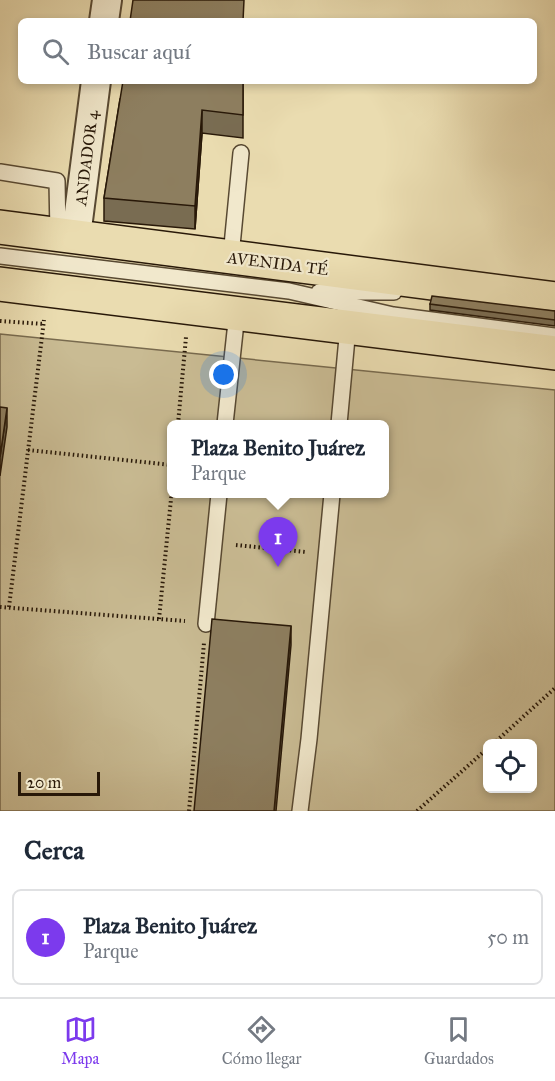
<!DOCTYPE html>
<html lang="es">
<head>
<meta charset="utf-8">
<style>
  body { margin:0; font-family:"IM FELL Great Primer",serif; background:#f2f2f3; color:#1f2937 }
  .controls { position:absolute; right:18px; bottom:18px; display:grid; overflow:hidden; border-radius:9px; box-shadow:0 3px 9px #0003 }
  .controls button { width:54px; height:54px; display:grid; place-items:center; padding:0; border:0; border-bottom:2px solid #e0e1e3; background:#fff; color:#1f2937; font:30px sans-serif }
  .scale { position:absolute; left:18px; bottom:15px; width:82px; box-sizing:border-box; padding-left:6px; border:3px solid #281808; border-top:0; font-size:16px; line-height:21px; white-space:nowrap; color:#281808; -webkit-text-stroke:4px #f1e8cc; paint-order:stroke }
  .you { position:absolute; left:224px; top:375px; width:21px; height:21px; margin:-15px; border:4px solid #fff; border-radius:50%; background:#1a73e8; box-shadow:0 0 0 9px #1a73e833 }
  .badge { display:grid; place-items:center; width:39px; height:39px; border-radius:50%; background:#7c3aed; color:#fff; font-size:20px; font-weight:700 }
  .pin { position:absolute; translate:-50% -50px; filter:drop-shadow(0 2px 3px #0008) }
  .pin::after { content:''; position:absolute; top:32px; width:21px; height:18px; background:inherit; clip-path:polygon(0 0,100% 0,50% 100%) }
  .popup { position:absolute; left:167px; top:420px; width:222px; height:78px; box-sizing:border-box; display:grid; place-content:center; border-radius:9px; background:#fff; filter:drop-shadow(0 2px 4px #0005); font-size:20px; white-space:nowrap; color:#747a83 }
  .popup b { font-size:22px; color:#1f2937 }
  .popup::after { content:''; position:absolute; left:50%; top:100%; margin-left:-12px; border:12px solid transparent; border-top-color:#fff }
  .list { margin:0; padding:0; list-style:none }
  h2 { display:flex; justify-content:space-between; align-items:center; height:78px; margin:0; padding:0 24px; font-size:26px }
  h2 small { font-size:20px; font-weight:400; color:#747a83 }
  .list li { display:grid; grid-template-columns:39px 1fr auto; gap:18px; align-items:center; box-sizing:border-box; height:96px; margin:0 12px 12px; padding:0 12px; border:2px solid #e0e1e3; border-radius:9px }
  .list b { display:block; font-size:22px; white-space:nowrap }
  .list p { margin:0; font-size:20px; white-space:nowrap; color:#747a83 }
  .list em { font-size:20px; font-style:normal; color:#747a83 }
  .icon { flex:none; width:33px; height:33px; fill:none; stroke:currentColor; stroke-width:2; stroke-linecap:round; stroke-linejoin:round }
  .map { position:relative; flex:none; width:555px; height:811px; overflow:hidden }
  .search { position:absolute; background:#fff; box-shadow:0 3px 9px #0003; left:18px; right:18px; top:18px; height:66px; display:flex; align-items:center; gap:15px; box-sizing:border-box; padding:0 21px; border-radius:9px; color:#747a83; font-size:22px }
  .sheet { height:186px; background:#fff }
  nav { display:flex; justify-content:space-around; align-items:center; box-sizing:border-box; height:84px; border-top:2px solid #e0e1e3; background:#fff; font-size:16px; color:#747a83 }
  nav a { display:grid; justify-items:center; gap:3px }
  nav .on { color:#7c3aed }
  .map>svg:first-child { display:block }
  .green { fill:#c9bb93; stroke:#786a4e; stroke-width:1.5; fill-rule:evenodd }
  .lines { fill:none; stroke-linecap:round; stroke-linejoin:round }
  .lane-casing { stroke:#584932; stroke-width:18 }
  .street-casing { stroke:#584932; stroke-width:32 }
  .primary-casing { stroke:#281808; stroke-width:36 }
  .path { stroke:#281808; stroke-width:4; stroke-dasharray:1.5 3; stroke-linecap:butt }
  .lane { stroke:#f1e8cc; stroke-width:15 }
  .street { stroke:#f1e8cc; stroke-width:28 }
  .primary { stroke:#eadcb0; stroke-width:33 }
  .wall { fill:#796c52; stroke:#281808; stroke-width:1.5 }
  .shaded-wall { fill:#635842; stroke:#281808; stroke-width:1.5 }
  .building { fill:#8d7e5f; stroke:#281808; stroke-width:1.5 }
  .labels { text-anchor:middle; stroke-width:4.5; stroke-linejoin:round; paint-order:stroke }
  .street-label { font-size:16px; fill:#281808; stroke:#f1e8cc }
</style>
</head>
<body>
<div class="map">
<svg width="555" height="811" viewBox="0 0 555 811">
  <rect width="100%" height="100%" fill="#eadcb0"/>
  <filter id="stains"><feTurbulence type="fractalNoise" baseFrequency=".00333" numOctaves="4"/><feColorMatrix values="0 0 0 0 .2 0 0 0 0 .09 0 0 0 0 .02 0 0 0 .5 -.17"/></filter>
  <radialGradient id="worn" r=".72"><stop offset=".6" stop-color="#630" stop-opacity="0"/><stop offset="1" stop-color="#630" stop-opacity=".3"/></radialGradient>
  <!-- green -->
  <path class="green" d="M0,334L555,390V811H0ZM172,424H385V494H172ZM488,744H532V788H488Z"/>
  <g class="lines">
    <defs>
      <g id="lane">
        <polyline points="0,172 57,181 58,234"/>
        <polyline points="0,256 289,291 393,315 555,336"/>
        <polyline points="231,256 241,153"/>
        <polyline points="319,292 394,292"/>
        <polyline points="225,424 237,313"/>
        <polyline points="339,424 348,327"/>
        <polyline points="206,624 219,494"/>
        <polyline points="300,811 309,739 332,494"/>
      </g>
      <g id="street">
        <polyline points="104,21 107,0"/>
        <polyline points="76,236 96,81"/>
      </g>
      <g id="primary">
        <polyline points="0,227 555,299"/>
        <polyline points="0,284 555,353"/>
      </g>
    </defs>
    <!-- lane casing -->
    <use href="#lane" class="lane-casing"/>
    <!-- street casing -->
    <use href="#street" class="street-casing"/>
    <!-- primary casing -->
    <use href="#primary" class="primary-casing"/>
    <!-- path -->
    <g class="path">
      <polyline points="0,321 44,324"/>
      <polyline points="178,424 186,337"/>
      <polyline points="28,450 172,465"/>
      <polyline points="236,545 306,552"/>
      <polyline points="0,607 185,621"/>
      <polyline points="9,607 44,320"/>
      <polyline points="159,619 172,489"/>
      <polyline points="493,744 555,688"/>
      <polyline points="189,811 204,643"/>
      <polyline points="417,811 488,748"/>
    </g>
    <!-- lane -->
    <use href="#lane" class="lane"/>
    <!-- street -->
    <use href="#street" class="street"/>
    <!-- primary -->
    <use href="#primary" class="primary"/>
  </g>
  <!-- wall -->
  <g class="wall">
    <polygon points="243,81 243,138 202,133 195,229 104,221 104,198 120,99"/>
    <polygon points="430,304 555,311 555,326 430,310"/>
  </g>
  <!-- shaded-wall -->
  <g class="shaded-wall">
    <polygon points="202,110 202,133 195,229 195,206"/>
    <polygon points="7,408 7,427 0,476 0,457"/>
    <polygon points="291,626 291,645 276,811 274,811"/>
  </g>
  <!-- building -->
  <g class="building">
    <polygon points="133,0 244,0 243,21 130,21"/>
    <polygon points="123,81 243,81 243,115 202,110 195,206 104,198"/>
    <polygon points="432,296 555,311 555,320 430,304"/>
    <polygon points="0,407 7,408 0,457"/>
    <polygon points="212,619 291,626 274,811 194,811"/>
  </g>
  <g class="labels">
    <!-- street labels -->
    <g class="street-label">
      <text transform="translate(86 158) rotate(-83)" y="6">ANDADOR 4</text>
      <text transform="translate(278 263) rotate(7)" y="6">AVENIDA TÉ</text>
    </g>
  </g>
  <rect width="100%" height="100%" filter="url(#stains)"/>
  <rect width="100%" height="100%" fill="url(#worn)"/>
</svg>
<div class="controls">
<button><svg class="icon" aria-label="locate" viewBox="0 0 24 24"><circle cx="12" cy="12" r="6"/><path d="M12 2v4M12 18v4M2 12h4M18 12h4"/></svg></button>
</div>
<div class="scale">20 m</div>
<div class="you"></div>
<div class="pin badge" style="left:278px;top:567px">1</div>
<div class="popup"><b>Plaza Benito Juárez</b>Parque</div>
<div class="search"><svg class="icon" aria-label="search" viewBox="0 0 24 24"><circle cx="10" cy="10" r="6"/><path d="M15 15l6 6"/></svg>Buscar aquí</div>
</div>
<section class="sheet">
<h2>Cerca<small></small></h2>
<ul class="list">
<li><span class="badge">1</span><div><b>Plaza Benito Juárez</b><p>Parque</p></div><em>50 m</em></li>
</ul>
</section>
<nav>
<a class="on"><svg class="icon" aria-label="map" viewBox="0 0 24 24"><path d="M3 6l6-2 6 2 6-2v14l-6 2-6-2-6 2zM9 4v14M15 6v14"/></svg>Mapa</a>
<a><svg class="icon" aria-label="directions" viewBox="0 0 24 24"><path d="M12 3l9 9-9 9-9-9zM9 14v-3h6M13 9l2 2-2 2"/></svg>Cómo llegar</a>
<a><svg class="icon" aria-label="saved" viewBox="0 0 24 24"><path d="M7 4h10v16l-5-4-5 4z"/></svg>Guardados</a>
</nav>
</body>
</html>
